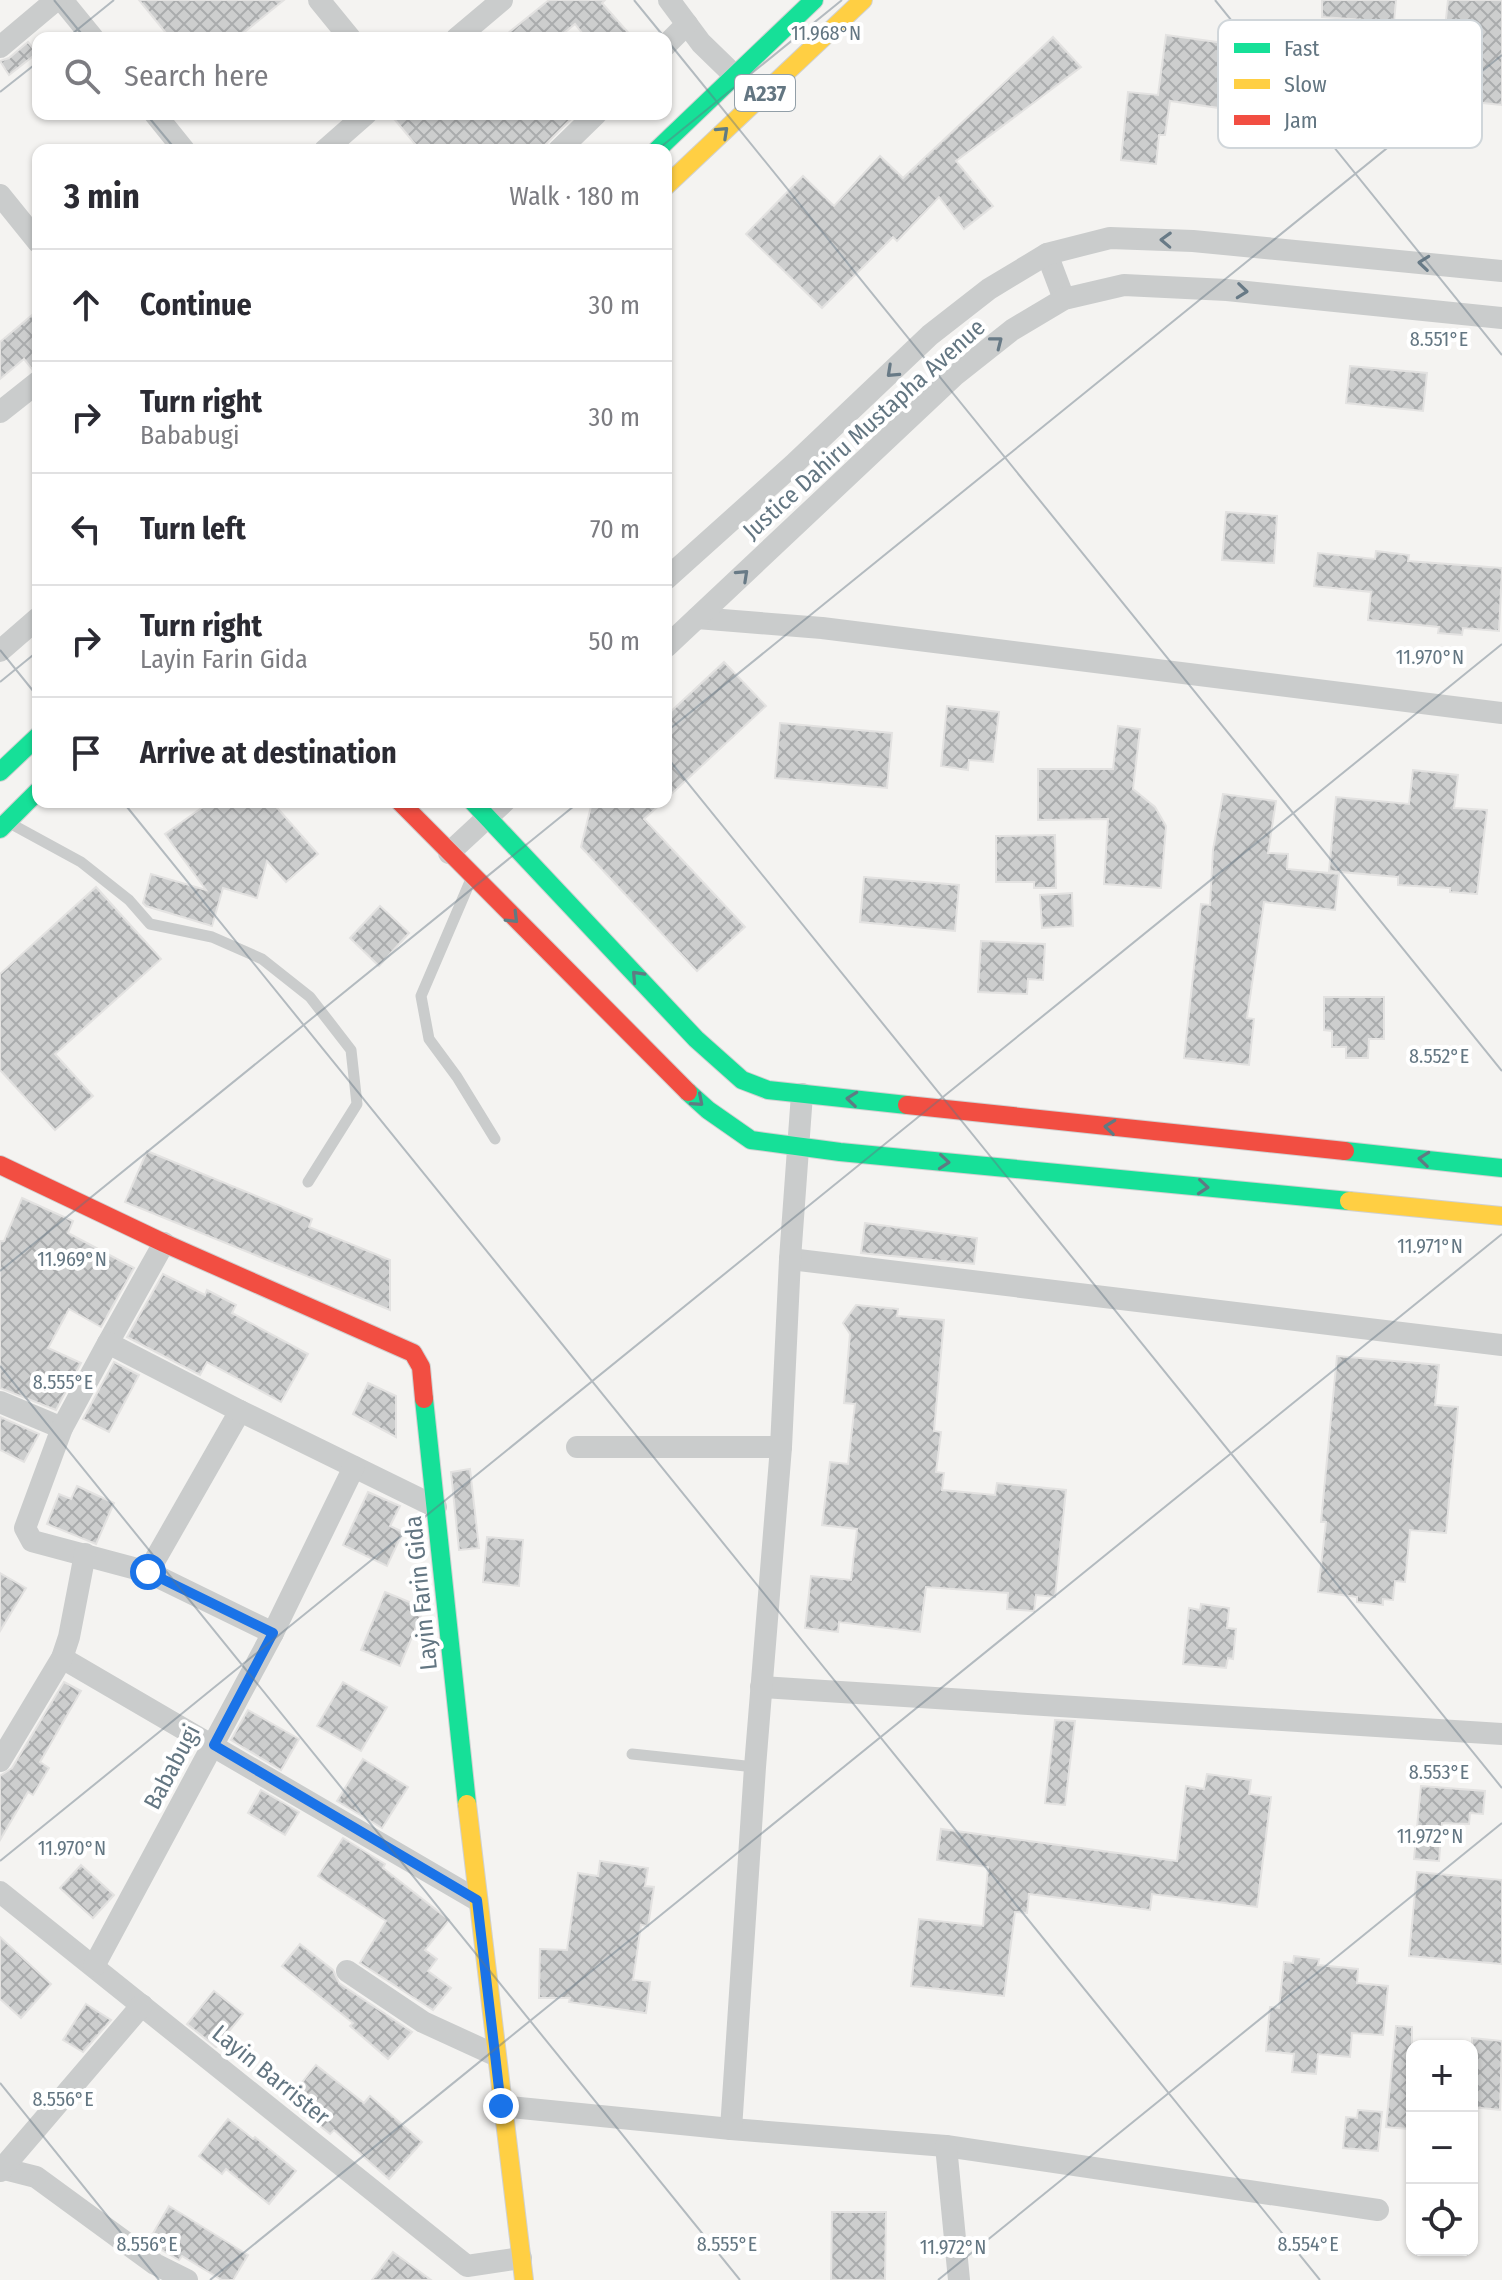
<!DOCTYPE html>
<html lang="en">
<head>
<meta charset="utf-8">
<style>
  body { margin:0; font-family:"Fira Sans Condensed",sans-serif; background:#f2f2f3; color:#2b2b33 }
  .controls { position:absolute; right:24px; bottom:24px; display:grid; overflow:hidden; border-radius:16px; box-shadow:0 2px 6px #0004 }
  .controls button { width:72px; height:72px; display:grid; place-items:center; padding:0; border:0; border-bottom:2px solid #e1e1e2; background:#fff; color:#2b2b33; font:40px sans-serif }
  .stop { position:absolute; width:24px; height:24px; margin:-18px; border:6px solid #1a73e8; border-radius:50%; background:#fff }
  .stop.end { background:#1a73e8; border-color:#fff; box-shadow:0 2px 8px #0008 }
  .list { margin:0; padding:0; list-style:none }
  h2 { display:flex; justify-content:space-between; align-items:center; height:104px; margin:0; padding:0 32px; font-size:34px }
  h2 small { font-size:26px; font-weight:400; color:#7c7c81 }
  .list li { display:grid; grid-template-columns:52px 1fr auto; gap:24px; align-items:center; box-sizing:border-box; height:112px; padding:0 32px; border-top:2px solid #e1e1e2 }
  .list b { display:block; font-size:30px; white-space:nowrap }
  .list p { margin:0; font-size:26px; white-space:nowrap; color:#7c7c81 }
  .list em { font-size:26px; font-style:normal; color:#7c7c81 }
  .icon { flex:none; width:44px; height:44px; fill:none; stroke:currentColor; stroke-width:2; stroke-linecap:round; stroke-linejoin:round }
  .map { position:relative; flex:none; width:1502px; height:2280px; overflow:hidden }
  .search { position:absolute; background:#fff; box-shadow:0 2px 6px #0004; left:32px; top:32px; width:640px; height:88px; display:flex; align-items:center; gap:20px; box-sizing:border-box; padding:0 28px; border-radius:16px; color:#7c7c81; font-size:30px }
  .panel { position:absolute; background:#fff; box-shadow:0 2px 6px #0004; left:32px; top:144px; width:640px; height:664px; border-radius:16px }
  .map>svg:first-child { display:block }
  .building { fill:url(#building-cross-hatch); stroke:#e3e2e1; stroke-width:2 }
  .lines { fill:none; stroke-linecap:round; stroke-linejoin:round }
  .fast-casing { stroke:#d0d1d1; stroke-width:20 }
  .slow-casing { stroke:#d0d1d1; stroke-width:20 }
  .jam-casing { stroke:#d0d1d1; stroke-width:20 }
  .lane { stroke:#cacccc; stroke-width:11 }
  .street { stroke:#cacccc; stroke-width:22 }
  .fast { stroke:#16e098; stroke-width:18 }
  .slow { stroke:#ffcf43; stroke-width:18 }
  .jam { stroke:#f24e42; stroke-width:18 }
  .oneway { stroke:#5f7b83 }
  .oneway2 { stroke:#687a86 }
  .route { stroke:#1a73e8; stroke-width:10 }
  .ticks { fill:none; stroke:#637682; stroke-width:2; stroke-opacity:0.45 }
  .labels { text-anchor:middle; stroke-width:8; stroke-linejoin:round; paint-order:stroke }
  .shield { fill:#fff; stroke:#929fa8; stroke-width:2 }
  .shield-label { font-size:22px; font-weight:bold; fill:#637682 }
  .street-label { font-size:24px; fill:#637682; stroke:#fff }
  .key { fill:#fff; stroke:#d0d6da; stroke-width:2 }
  .key-label { font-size:22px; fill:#637682 }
  .ticks-label { font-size:20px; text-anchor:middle; fill:#637682; stroke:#fff; stroke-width:8; stroke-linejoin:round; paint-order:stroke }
</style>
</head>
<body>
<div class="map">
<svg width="1502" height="2280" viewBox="0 0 1502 2280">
  <defs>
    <pattern id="building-cross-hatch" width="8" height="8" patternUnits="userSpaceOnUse" patternTransform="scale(2)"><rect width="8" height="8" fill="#cdcece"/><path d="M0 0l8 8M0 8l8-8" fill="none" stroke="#aaacad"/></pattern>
  </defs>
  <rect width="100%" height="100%" fill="#f4f3f1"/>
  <!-- building -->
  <g class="building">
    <polygon points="139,0 284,0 237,38 170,38"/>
    <polygon points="549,0 605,0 602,3 633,38 586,38 575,24 558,38 502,38"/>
    <polygon points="1322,0 1396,0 1394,22 1322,17"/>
    <polygon points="1448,0 1502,0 1502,105 1473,102 1480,32 1445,28"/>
    <polygon points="1166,35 1282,51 1274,108 1227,101 1226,109 1170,101 1165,135 1159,135 1156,164 1121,160 1128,92 1158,95"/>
    <polygon points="1053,37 1081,67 956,161 993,206 964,229 939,197 897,241 893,237 822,308 746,234 803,176 834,206 880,156 903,178"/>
    <polygon points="28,42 37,53 9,75 0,61 9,58"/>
    <polygon points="390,114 576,114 540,150 420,150"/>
    <polygon points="38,310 38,368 33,370 24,359 0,379 0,342"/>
    <polygon points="1350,366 1427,373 1423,411 1346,403"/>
    <polygon points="1226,512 1277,516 1274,563 1222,560"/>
    <polygon points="1376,551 1409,555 1408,561 1502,568 1499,631 1463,628 1462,635 1438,633 1439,627 1368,620 1371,592 1314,586 1318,553 1375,559"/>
    <polygon points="724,662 766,706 666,799 666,716"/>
    <polygon points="947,706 999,712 993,762 969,760 968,770 941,766"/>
    <polygon points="780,723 892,733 887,788 775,778"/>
    <polygon points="1118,726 1140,729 1133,789 1155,807 1166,826 1161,888 1104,884 1108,819 1038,820 1038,769 1113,769"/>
    <polygon points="1413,770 1458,775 1454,808 1487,810 1477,894 1450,892 1450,888 1398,885 1398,877 1329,871 1336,797 1409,804"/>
    <polygon points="1223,794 1276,801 1268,853 1288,854 1287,869 1339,874 1335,910 1264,902 1247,1018 1254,1019 1249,1065 1184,1058 1201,904 1210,905 1213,850"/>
    <polygon points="210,802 272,802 318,854 286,882 267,861 257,898 223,888 212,926 146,906 143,903 151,874 206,890 165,834"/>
    <polygon points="592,802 663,802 644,819 745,927 697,971 581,847"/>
    <polygon points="1055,835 1056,888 1034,888 1034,882 996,882 996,836"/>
    <polygon points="864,877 959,885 955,931 860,922"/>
    <polygon points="96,887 161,959 55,1054 93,1096 55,1130 0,1070 0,974"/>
    <polygon points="1072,893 1073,926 1042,928 1040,895"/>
    <polygon points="380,906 409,933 379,966 350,938"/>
    <polygon points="981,941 1045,944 1043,980 1028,979 1027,994 978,992"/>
    <polygon points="1324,997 1384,997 1384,1039 1369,1039 1368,1058 1346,1058 1346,1047 1332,1047 1332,1031 1324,1030"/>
    <polygon points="147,1151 312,1219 309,1227 390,1260 390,1310 125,1202"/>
    <polygon points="22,1198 73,1221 68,1233 134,1268 101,1327 69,1309 48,1348 81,1363 56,1410 0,1388 0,1241 4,1241"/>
    <polygon points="865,1223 977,1238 974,1264 861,1253"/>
    <polygon points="163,1274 205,1295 207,1290 236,1305 232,1313 308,1354 281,1402 207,1362 200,1375 127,1337"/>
    <polygon points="856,1305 898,1309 897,1316 944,1320 934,1431 941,1432 936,1472 944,1473 942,1490 995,1495 997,1483 1066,1490 1055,1597 1036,1595 1034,1611 1007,1609 1008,1593 926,1587 920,1632 839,1622 838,1632 805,1628 811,1576 851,1580 857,1529 822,1525 830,1462 848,1464 855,1404 844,1403 850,1334 843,1323"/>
    <polygon points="1337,1356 1439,1365 1435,1405 1458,1407 1446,1533 1410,1530 1405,1582 1395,1581 1393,1600 1383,1599 1383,1605 1357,1602 1357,1597 1318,1592 1326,1522 1321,1522"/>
    <polygon points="114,1362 139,1375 109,1432 83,1419"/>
    <polygon points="368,1383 396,1396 396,1437 353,1414"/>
    <polygon points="0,1417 39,1434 24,1462 0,1450"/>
    <polygon points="470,1469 479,1548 459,1550 451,1472"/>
    <polygon points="77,1486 114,1503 96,1544 47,1524 59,1494 71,1499"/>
    <polygon points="368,1492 400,1506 390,1526 403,1532 387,1566 343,1545"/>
    <polygon points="487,1537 523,1540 519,1586 483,1582"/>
    <polygon points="0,1573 26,1588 0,1631"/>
    <polygon points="385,1592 424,1608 400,1666 361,1650"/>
    <polygon points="1201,1604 1229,1608 1227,1628 1236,1629 1233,1659 1228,1658 1226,1668 1183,1664 1189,1608 1200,1610"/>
    <polygon points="64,1682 81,1691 40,1762 49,1768 33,1795 28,1792 0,1840 0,1776 12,1768"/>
    <polygon points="343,1682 387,1707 361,1751 317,1726"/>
    <polygon points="248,1710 299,1739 281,1770 231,1740"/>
    <polygon points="1055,1720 1075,1721 1065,1805 1045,1803"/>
    <polygon points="363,1759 408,1787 382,1828 337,1801"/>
    <polygon points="1207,1774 1251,1780 1249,1794 1271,1797 1257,1907 1152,1894 1150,1910 1029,1894 1027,1913 1015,1912 1004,1996 911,1986 919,1919 983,1926 988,1867 937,1860 941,1829 1177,1861 1186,1786 1204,1789"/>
    <polygon points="1421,1786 1485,1791 1483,1814 1470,1813 1469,1824 1442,1823 1439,1861 1414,1859"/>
    <polygon points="261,1790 299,1812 285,1835 248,1813"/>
    <polygon points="343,1838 385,1864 383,1868 449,1920 425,1950 437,1959 428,1971 451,1988 433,2010 360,1963 386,1921 318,1876"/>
    <polygon points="600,1861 648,1868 645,1886 654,1887 648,1926 641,1925 633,1980 650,1982 646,2013 569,2002 570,1998 539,1998 540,1949 567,1950 578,1873 598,1876"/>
    <polygon points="81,1865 114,1895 93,1918 60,1888"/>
    <polygon points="1417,1872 1502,1880 1502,1964 1409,1956"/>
    <polygon points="0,1937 51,1984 21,2018 0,1999"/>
    <polygon points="300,1944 333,1970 339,1983 412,2032 388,2059 350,2026 353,2023 282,1966"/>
    <polygon points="1294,1956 1319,1959 1318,1965 1358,1969 1357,1983 1388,1986 1383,2035 1352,2033 1350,2057 1318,2054 1316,2074 1292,2072 1294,2054 1266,2051 1270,2007 1279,2008 1284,1962 1293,1963"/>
    <polygon points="214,1991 243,2014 216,2047 187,2024"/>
    <polygon points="86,2004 111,2020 83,2052 63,2040"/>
    <polygon points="1396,2026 1412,2027 1412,2092 1408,2129 1386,2127"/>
    <polygon points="1472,2038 1502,2041 1500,2110 1472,2107"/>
    <polygon points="316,2065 364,2103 370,2096 422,2142 389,2179 334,2130 330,2134 288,2100"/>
    <polygon points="1358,2110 1382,2112 1378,2151 1343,2148 1346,2117 1357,2118"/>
    <polygon points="228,2119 253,2139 255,2137 296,2171 269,2204 226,2169 222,2174 199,2156"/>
    <polygon points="169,2206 248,2255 233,2280 222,2280 182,2256 179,2260 148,2242"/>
    <polygon points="832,2212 886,2212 885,2280 831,2280"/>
    <polygon points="393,2252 431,2280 372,2280"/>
  </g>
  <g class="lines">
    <defs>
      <g id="fast">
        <polyline points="657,150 814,0"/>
        <polyline points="0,772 38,736"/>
        <polyline points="473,802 696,1039 742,1080 768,1090 907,1105"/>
        <polyline points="0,829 38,791"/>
        <polyline points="688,1092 708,1110 751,1140 840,1152 1349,1201"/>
        <polyline points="1345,1151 1502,1168"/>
        <polyline points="424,1399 467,1804"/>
      </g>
      <g id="slow">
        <polyline points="666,186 863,0"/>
        <polyline points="1349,1201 1502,1216"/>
        <polyline points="467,1804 524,2280"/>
      </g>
      <g id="jam">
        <polyline points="400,802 688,1092"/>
        <polyline points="907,1105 1345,1151"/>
        <polyline points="0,1165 164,1243 413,1353 421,1367 424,1399"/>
      </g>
    </defs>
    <!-- fast casing -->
    <use href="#fast" class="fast-casing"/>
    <!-- slow casing -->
    <use href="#slow" class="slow-casing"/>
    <!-- jam casing -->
    <use href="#jam" class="jam-casing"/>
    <!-- lane -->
    <g class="lane">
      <polyline points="15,826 81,862 129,900 150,924 212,937 262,959 310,997 351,1050 357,1104 308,1182"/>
      <polyline points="472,877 421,996 429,1039 457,1077 495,1139"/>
      <polyline points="632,1754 755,1767"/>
    </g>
    <!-- street -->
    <g class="street">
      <polyline points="62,0 93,38"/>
      <polyline points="319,0 350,38"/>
      <polyline points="669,0 701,43 736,77"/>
      <polyline points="457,38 502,0"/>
      <polyline points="666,45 687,24"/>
      <polyline points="0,47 56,0"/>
      <polyline points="155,114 184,150"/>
      <polyline points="325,150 366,114"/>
      <polyline points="559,150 596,114"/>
      <polyline points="0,195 38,242"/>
      <polyline points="1047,254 1064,299"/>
      <polyline points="0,412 38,382"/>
      <polyline points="666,579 793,465 930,335 989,289 1047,254 1110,238 1193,241 1502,271"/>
      <polyline points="697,618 822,628 1502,713"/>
      <polyline points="666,647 954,376 1012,330 1064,299 1124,285 1227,290 1502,318"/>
      <polyline points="0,651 38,618"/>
      <polyline points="449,853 504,802"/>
      <polyline points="790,1259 1502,1345"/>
      <polyline points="108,1343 164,1243"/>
      <polyline points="0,1402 62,1428"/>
      <polyline points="577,1447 781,1447"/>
      <polyline points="148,1572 240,1411"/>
      <polyline points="273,1633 148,1572 32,1541 25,1528 62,1428 108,1343 240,1411 436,1507"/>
      <polyline points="62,1658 477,1900"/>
      <polyline points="761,1687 1502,1734"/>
      <polyline points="0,1761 62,1658 69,1637 85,1554"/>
      <polyline points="0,1892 467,2266 521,2258"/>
      <polyline points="94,1966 273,1633 354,1467"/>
      <polyline points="347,1971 423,2022 495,2055"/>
      <polyline points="501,2106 731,2129 946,2146 1378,2210"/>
      <polyline points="731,2129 755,1767 781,1447 790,1259 802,1094"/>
      <polyline points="946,2146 959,2280"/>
      <polyline points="0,2168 36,2177 155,2264 187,2280"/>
      <polyline points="0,2171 142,2005"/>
    </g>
    <!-- fast -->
    <use href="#fast" class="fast"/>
    <!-- slow -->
    <use href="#slow" class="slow"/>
    <!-- jam -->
    <use href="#jam" class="jam"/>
  </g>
  <!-- one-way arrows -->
  <defs><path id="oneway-chevron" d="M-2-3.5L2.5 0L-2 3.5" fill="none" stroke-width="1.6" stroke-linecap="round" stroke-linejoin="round" transform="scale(2)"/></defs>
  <g class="oneway">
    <use href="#oneway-chevron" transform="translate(723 132) rotate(-43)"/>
    <use href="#oneway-chevron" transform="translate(513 918) rotate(45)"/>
    <use href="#oneway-chevron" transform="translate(637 976) rotate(-133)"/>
    <use href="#oneway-chevron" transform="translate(852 1099) rotate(-174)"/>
    <use href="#oneway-chevron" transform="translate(698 1101) rotate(41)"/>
    <use href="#oneway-chevron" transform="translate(1110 1127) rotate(-174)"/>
    <use href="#oneway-chevron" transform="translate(1424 1159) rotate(-174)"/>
    <use href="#oneway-chevron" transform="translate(944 1162) rotate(5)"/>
    <use href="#oneway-chevron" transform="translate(1203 1187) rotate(5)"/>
  </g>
  <g class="oneway2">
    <use href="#oneway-chevron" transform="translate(1166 240) rotate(-178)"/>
    <use href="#oneway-chevron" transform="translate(1424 263) rotate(-174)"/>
    <use href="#oneway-chevron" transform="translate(1242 291) rotate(6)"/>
    <use href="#oneway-chevron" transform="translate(997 342) rotate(-38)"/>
    <use href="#oneway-chevron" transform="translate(892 372) rotate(137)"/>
    <use href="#oneway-chevron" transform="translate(743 575) rotate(-43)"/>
  </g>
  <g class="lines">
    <!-- route -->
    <polyline class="route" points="148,1572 273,1633 214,1745 477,1900 501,2106"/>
  </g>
  <!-- ticks -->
  <path class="ticks" d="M54,0L85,38M634,0L665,38M1215,0L1502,355M67,38L114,0M666,39L1502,1071M0,92L38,62M146,114L176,150M657,150L842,0M0,650L38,697M0,682L38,651M666,732L1502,55M666,756L1502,1788M123,802L1320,2280M0,1271L579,802M0,1366L740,2280M0,1861L1502,644M0,2083L159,2280M210,2280L1502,1234M938,2280L1502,1823"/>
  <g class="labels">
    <!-- shield labels -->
    <rect class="shield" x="735" y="75" width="60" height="36" rx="6"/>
    <g class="shield-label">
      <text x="765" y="101">A237</text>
    </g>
    <!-- street labels -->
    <g class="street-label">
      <text transform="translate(864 429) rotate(-42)" y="8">Justice Dahiru Mustapha Avenue</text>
      <text transform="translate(421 1593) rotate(-96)" y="8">Layin Farin Gida</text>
      <text transform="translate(172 1767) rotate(-62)" y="8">Bababugi</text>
      <text transform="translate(271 2075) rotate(39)" y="8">Layin Barrister</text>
    </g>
  </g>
  <!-- legend -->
  <rect x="1218" y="20" width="264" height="128" rx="12" class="key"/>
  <rect x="1234" y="43" width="36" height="10" fill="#16e098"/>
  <rect x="1234" y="79" width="36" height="10" fill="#ffcf43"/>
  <rect x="1234" y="115" width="36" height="10" fill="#f24e42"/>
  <g class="key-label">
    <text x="1284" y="56">Fast</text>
    <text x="1284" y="92">Slow</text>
    <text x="1284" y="128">Jam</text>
  </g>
  <g class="ticks-label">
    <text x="826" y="40">11.968°N</text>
    <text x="1439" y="346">8.551°E</text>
    <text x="1430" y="664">11.970°N</text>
    <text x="1439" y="1063">8.552°E</text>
    <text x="1430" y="1253">11.971°N</text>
    <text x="72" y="1266">11.969°N</text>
    <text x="63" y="1389">8.555°E</text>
    <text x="1439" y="1779">8.553°E</text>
    <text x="1430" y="1843">11.972°N</text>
    <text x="72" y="1855">11.970°N</text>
    <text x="63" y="2106">8.556°E</text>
    <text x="147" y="2251">8.556°E</text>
    <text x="727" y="2251">8.555°E</text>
    <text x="1308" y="2251">8.554°E</text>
    <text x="953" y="2254">11.972°N</text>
  </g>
</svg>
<div class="controls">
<button>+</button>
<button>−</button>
<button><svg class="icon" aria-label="locate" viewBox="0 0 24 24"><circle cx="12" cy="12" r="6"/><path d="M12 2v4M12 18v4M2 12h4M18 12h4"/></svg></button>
</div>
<div class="stop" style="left:148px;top:1572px"></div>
<div class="stop end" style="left:501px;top:2106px"></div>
<div class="search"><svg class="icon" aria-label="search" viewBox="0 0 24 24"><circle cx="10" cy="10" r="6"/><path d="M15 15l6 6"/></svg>Search here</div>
<section class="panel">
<h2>3 min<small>Walk · 180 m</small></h2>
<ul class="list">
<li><svg class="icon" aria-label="ahead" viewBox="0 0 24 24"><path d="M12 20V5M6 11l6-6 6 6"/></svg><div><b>Continue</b></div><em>30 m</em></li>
<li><svg class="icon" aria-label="right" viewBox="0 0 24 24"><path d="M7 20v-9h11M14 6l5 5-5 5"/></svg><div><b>Turn right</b><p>Bababugi</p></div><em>30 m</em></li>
<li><svg class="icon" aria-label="left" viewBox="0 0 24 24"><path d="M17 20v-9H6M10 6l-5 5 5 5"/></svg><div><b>Turn left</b></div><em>70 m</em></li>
<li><svg class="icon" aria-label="right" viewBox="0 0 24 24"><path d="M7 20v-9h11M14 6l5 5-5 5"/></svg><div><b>Turn right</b><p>Layin Farin Gida</p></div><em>50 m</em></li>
<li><svg class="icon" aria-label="arrive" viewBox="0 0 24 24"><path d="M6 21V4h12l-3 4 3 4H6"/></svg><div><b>Arrive at destination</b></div></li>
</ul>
</section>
</div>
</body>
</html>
